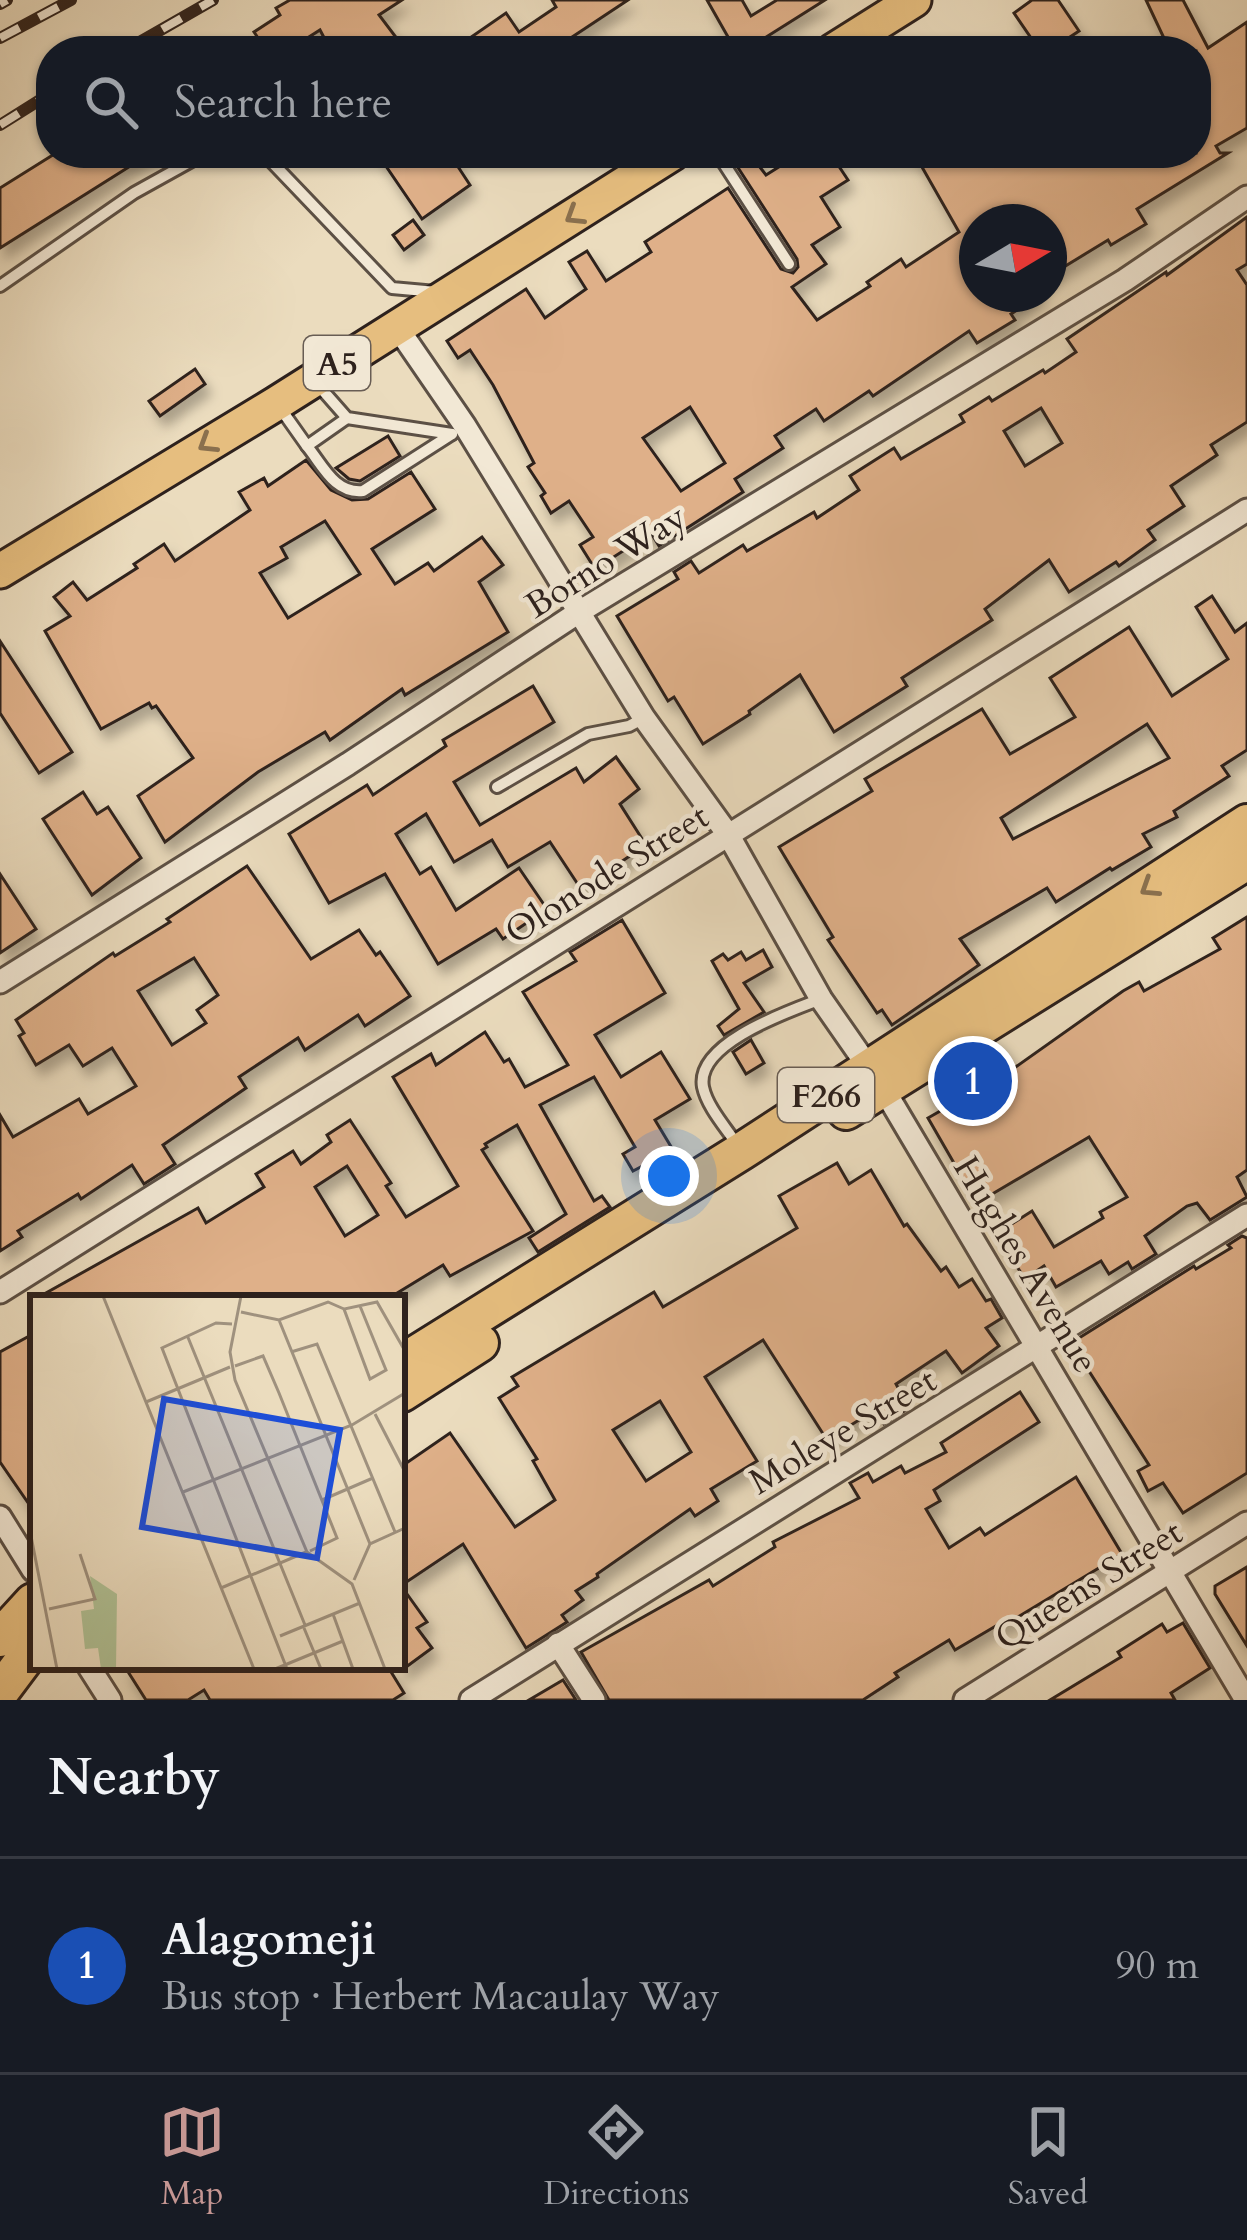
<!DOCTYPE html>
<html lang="en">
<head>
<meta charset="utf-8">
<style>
  body { margin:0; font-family:Cardo,serif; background:#242831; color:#f1f3f6 }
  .compass { position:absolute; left:959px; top:204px; width:108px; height:108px; border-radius:50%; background:#171b24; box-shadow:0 3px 9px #0004; rotate:80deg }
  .you { position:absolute; left:669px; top:1176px; width:42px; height:42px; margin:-30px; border:9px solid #fff; border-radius:50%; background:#1a73e8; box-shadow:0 0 0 18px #1a73e833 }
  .badge { display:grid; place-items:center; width:78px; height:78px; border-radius:50%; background:#c59692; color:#fff; font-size:39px; font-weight:700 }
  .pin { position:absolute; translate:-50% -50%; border:6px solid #fff; box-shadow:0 3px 12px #0006 }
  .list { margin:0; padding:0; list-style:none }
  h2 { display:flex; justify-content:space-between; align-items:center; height:156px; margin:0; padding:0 48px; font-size:51px }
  h2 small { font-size:39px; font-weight:400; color:#9ea1a6 }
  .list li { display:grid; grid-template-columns:78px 1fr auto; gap:36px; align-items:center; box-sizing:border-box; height:216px; padding:0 48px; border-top:3px solid #363941 }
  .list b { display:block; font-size:45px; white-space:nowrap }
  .list p { margin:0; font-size:39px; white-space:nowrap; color:#9ea1a6 }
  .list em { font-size:39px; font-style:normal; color:#9ea1a6 }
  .icon { flex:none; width:66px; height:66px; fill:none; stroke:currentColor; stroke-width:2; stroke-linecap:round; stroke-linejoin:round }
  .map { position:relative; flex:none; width:1247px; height:1700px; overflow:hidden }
  .search { position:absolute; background:#171b24; box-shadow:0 3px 9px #0004; left:36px; right:36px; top:36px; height:132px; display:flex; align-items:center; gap:30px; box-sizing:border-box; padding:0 42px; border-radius:48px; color:#9ea1a6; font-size:45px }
  .sheet { height:372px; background:#171b24 }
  nav { display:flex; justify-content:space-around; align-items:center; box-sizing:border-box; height:168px; border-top:3px solid #363941; background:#171b24; font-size:33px; color:#9ea1a6 }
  nav a { display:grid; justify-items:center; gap:6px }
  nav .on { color:#c59692 }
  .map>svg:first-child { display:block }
  .building { fill:#dfb089; stroke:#2d211d; stroke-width:3; fill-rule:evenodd; filter:url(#shadow) }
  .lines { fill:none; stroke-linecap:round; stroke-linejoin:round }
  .service-casing { stroke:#5c5045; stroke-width:16 }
  .minor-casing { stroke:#5c5045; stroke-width:27 }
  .primary-casing { stroke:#2d211d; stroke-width:39 }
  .trunk-casing { stroke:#2d211d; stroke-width:42 }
  .service { stroke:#f2e8d5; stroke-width:10 }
  .minor { stroke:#f2e8d5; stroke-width:21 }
  .primary { stroke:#e6be7f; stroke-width:33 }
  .trunk { stroke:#e6be7f; stroke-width:36 }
  .rail-casing { stroke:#2d211d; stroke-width:12 }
  .rail { stroke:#f2e8d5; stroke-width:8; stroke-dasharray:22; stroke-linecap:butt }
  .oneway { stroke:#8a704e }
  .labels { text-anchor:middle; stroke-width:9; stroke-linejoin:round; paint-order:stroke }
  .shield { fill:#f2e8d5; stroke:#685d54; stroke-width:3 }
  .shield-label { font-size:33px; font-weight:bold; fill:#2d211d }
  .street-label { font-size:36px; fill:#2d211d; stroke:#f2e8d5 }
  .inset-road { fill:none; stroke:#9f917e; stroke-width:3 }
  .view { fill:#1d4ed8; fill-opacity:0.15; stroke:#1d4ed8; stroke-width:6 }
  .inset-edge { fill:none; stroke:#2d211d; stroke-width:6 }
</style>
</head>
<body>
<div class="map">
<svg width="1247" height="1700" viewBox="0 0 1247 1700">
  <defs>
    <filter id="shadow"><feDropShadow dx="5.5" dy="10" stdDeviation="6" flood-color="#0004"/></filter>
  </defs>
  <rect width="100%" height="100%" fill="#ebdcbe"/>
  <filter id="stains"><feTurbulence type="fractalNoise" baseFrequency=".00167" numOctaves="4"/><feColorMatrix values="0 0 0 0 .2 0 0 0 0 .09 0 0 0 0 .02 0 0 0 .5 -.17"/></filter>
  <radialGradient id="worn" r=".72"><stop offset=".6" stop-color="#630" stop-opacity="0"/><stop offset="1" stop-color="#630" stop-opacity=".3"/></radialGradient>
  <!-- building -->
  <g class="building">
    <polygon points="290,0 402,0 379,15 398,40 383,51 331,51 320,30 287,51 267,51 254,32 280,15 276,8"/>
    <polygon points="552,0 628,0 551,51 451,51 506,13 519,32 556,7"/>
    <polygon points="707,0 742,0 751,16 777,0 825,0 744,51 736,51"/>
    <polygon points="1032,0 1058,0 1079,31 1070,37 1078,51 1040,51 1014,13"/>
    <path d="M1146,0H1183L1208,48L1247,22V128L1216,146L1220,153H1228L1137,209L1146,224L1111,245L1108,240L1049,276V222H977V294H1042L1011,314L1015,320L977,343L969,331L873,396L869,391L824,421L816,409L775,436L783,448L735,479L743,492L659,546L651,533L595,569L580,545L593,537L569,501L551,513L541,496L545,493L528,467L534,463L493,385L470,350L458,358L447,341L526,289L545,318L586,289L569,262L587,251L606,281L651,252L645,242L728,188L781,269L793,273L798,267L797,259L735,163L749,153L766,175L801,153H830L848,180L821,197L840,227L812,245L826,264L792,287L817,320L870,286L867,282L901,259L906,267L959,232L914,153H1196V51H1170ZM690,407L725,463L681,491L643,438Z"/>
    <polygon points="56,153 151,153 0,248 0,188"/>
    <polygon points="377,153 449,153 470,185 422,219"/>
    <path d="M1247,217V264L1237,270L1247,285V422L1211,445L1217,455L1171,486L1184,506L1148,530L1155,540L1119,566L1116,562L1069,592L1049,560L985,609L992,620L902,678L907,686L834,732L800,675L749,711L750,714L703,744L674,697L668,701L617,616L678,579L674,572L691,561L699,573L743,545L747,551L814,512L817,518L859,490L850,476L894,448L901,459L964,422L960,415L989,397L992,401L1043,370L1045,373L1076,352L1067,339L1166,272L1167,275ZM1041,408L1062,443L1025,466L1004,431Z"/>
    <polygon points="413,220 424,235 404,250 393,235"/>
    <polygon points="195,369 205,384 160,416 149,401"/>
    <polygon points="388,436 400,456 360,481 349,479 336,468"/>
    <path d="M306,460L331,490L352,500L368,499L411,472L435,509L372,549L395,584L428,563L434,571L482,537L503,565L479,582L508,632L405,695L402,689L330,740L325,732L258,772L165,842L138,796L193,758L156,706L152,708L149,703L101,729L45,631L70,616L54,597L73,582L87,600L137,568L134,564L164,544L175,561L250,510L239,492L264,478L268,486ZM325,521L360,574L288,618L260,573L287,558L281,547Z"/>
    <path d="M1212,596L1235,632L1247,623V750L1222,766L1229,776L1174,811L1177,817L1143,834L1151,847L1112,870L1110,868L1056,902L1047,888L960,939L979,965L892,1025L882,1010L877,1013L828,940L833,937L779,847L872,791L865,779L982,709L1010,754L1075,717L1050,678L1129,627L1172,696L1228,659L1196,607ZM1147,724L1169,758L1013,839L1001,818Z"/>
    <polygon points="0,641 72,752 39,773 0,713"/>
    <polygon points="533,686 554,722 454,782 480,825 576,768 584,782 616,757 639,789 620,804 646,845 581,889 550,842 508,867 492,840 454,862 426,814 396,834 420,874 431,867 456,910 519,868 547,909 503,939 496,929 438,964 385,874 329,903 289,834 367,785 373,795 446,746 443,740"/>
    <polygon points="83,792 97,814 108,807 141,858 92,895 43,819"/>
    <path d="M247,866L311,959L359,930L376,955L380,952L410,996L365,1026L358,1015L305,1050L298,1038L239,1077L246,1088L163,1145L175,1164L144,1184L132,1165L81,1199L78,1194L18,1231L22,1237L0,1251V1115L13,1137L79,1099L88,1114L136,1086L112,1048L83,1066L69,1045L36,1065L19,1036L24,1033L16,1020L113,953L115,956L170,922L167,919ZM194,958L218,995L197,1010L206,1023L172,1045L138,991Z"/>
    <polygon points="0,874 36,929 0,953"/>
    <polygon points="1247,917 1247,1170 1237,1177 1247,1197 1210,1220 1197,1203 1187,1206 1145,1236 1156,1254 1132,1269 1128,1262 1109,1274 1101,1261 1056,1287 1044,1266 1025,1279 996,1234 1032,1211 1054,1247 1103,1218 1100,1212 1127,1197 1089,1137 977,1203 928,1118 977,1090 979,1093 1123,991 1139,982 1144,991 1220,949 1213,938"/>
    <path d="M622,920L665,993L595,1035L621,1077L661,1052L690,1099L655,1120L673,1150L633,1171L623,1154L635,1147L594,1077L540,1105L594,1201L602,1196L610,1207L538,1252L529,1238L566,1214L517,1125L485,1144L487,1147L482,1150L533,1231L450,1276L443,1265L389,1298H37L198,1208L206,1223L264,1187L256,1174L293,1151L301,1164L331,1142L327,1135L350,1120L391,1183L386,1186L406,1217L458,1186L393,1077L431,1054L436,1065L485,1032L504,1062L509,1059L525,1087L568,1065L523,992L576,961L570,952ZM347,1166L378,1215L345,1236L315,1187Z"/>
    <polygon points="763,950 772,967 744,983 764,1012 724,1035 718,1026 739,1009 712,961 723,954 728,960 741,952 746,960"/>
    <polygon points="751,1040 764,1063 746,1074 733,1052"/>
    <path d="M837,1163L849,1184L871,1170L904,1226L907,1224L941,1271L946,1267L959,1287L972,1279L986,1301L991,1299L1002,1318L986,1328L999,1346L962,1373L946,1351L896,1384L909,1408L884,1424L875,1410L827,1440L763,1340L705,1377L757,1461L711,1489L718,1501L695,1516L690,1509L597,1574L598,1577L576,1591L583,1600L562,1615L567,1622L526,1648L463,1544L402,1585V1466L450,1433L515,1527L555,1500L533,1461L537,1459L499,1398L518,1386L512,1377L654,1292L663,1307L797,1228L779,1196ZM660,1401L691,1452L646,1481L613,1430Z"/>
    <polygon points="1242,1236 1247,1238 1247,1473 1183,1513 1163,1483 1148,1491 1138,1471 1149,1465 1071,1343 1194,1266 1196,1269 1231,1248 1228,1245"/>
    <polygon points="33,1334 33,1510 0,1462 0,1352"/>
    <polygon points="1020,1392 1039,1422 934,1490 940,1501 926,1509 949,1548 980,1528 985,1535 1076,1477 1122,1554 1003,1626 1001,1623 955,1650 949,1640 895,1673 898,1677 863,1700 609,1700 581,1652 709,1580 713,1586 775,1547 773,1542 859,1498 850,1483 868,1473 873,1482 901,1466 905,1473 946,1452 941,1443"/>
    <polygon points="1247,1567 1247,1646 1215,1594 1215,1586"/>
    <polygon points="402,1587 427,1622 417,1628 432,1648 402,1670"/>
    <polygon points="1183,1623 1210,1668 1171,1693 1175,1700 1050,1700 1121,1657 1118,1652 1162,1624 1167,1632"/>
    <polygon points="125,1667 388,1667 404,1693 393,1700 210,1700 204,1690 188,1700 146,1700"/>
    <polygon points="563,1680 576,1700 529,1700"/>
  </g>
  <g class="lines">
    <defs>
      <g id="service">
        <polyline points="263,153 392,288 436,292"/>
        <polyline points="717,153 789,264"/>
        <polyline points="0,286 134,193 206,153"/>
        <polyline points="318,385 347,418 452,434"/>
        <polyline points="278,405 307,446"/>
        <path d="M347,418L307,446C323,466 335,494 363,491L452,434"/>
        <polyline points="497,787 588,734 629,726 644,718"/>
        <path d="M738,1146C727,1129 707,1107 703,1087C695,1043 790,1011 821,999"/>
      </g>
      <g id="minor">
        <polyline points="397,327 465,426 644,718 729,836 821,999 883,1088 1246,1700"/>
        <polyline points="0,982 348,764 579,612 1125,280 1247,197"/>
        <polyline points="0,1292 1247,510"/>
        <polyline points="0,1517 33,1570"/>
        <polyline points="558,1644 594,1700"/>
        <polyline points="89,1667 110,1700"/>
        <polyline points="471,1700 1247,1215"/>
        <polyline points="965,1700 1247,1523"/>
      </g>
      <g id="primary">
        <polyline points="833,51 914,0"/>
        <polyline points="0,571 277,403 673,153"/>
      </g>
      <g id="trunk">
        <polyline points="846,1111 1247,861"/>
        <polyline points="402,1363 742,1151 1247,823"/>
        <polyline points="402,1393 480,1343"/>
        <polyline points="0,1638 33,1602"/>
        <polyline points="0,1692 33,1648"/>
      </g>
    </defs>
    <!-- service casing -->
    <use href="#service" class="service-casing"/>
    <!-- minor casing -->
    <use href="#minor" class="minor-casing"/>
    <!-- primary casing -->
    <use href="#primary" class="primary-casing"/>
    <!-- trunk casing -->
    <use href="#trunk" class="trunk-casing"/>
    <!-- service -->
    <use href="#service" class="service"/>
    <!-- minor -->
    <use href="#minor" class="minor"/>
    <!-- primary -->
    <use href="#primary" class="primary"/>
    <!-- trunk -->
    <use href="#trunk" class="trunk"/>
    <defs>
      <g id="rail">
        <polyline points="0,4 7,0"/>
        <polyline points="0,38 71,0"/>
        <polyline points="124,51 213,0"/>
        <polyline points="0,125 51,93"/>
      </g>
    </defs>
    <!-- rail casing -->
    <use href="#rail" class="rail-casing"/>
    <!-- rail -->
    <use href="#rail" class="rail"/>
  </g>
  <!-- one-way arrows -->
  <defs><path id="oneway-chevron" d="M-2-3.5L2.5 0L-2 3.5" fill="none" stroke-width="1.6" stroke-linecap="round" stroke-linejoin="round" transform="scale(3)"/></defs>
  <g class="oneway">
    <use href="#oneway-chevron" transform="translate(574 216) rotate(148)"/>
    <use href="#oneway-chevron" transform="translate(207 444) rotate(148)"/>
    <use href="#oneway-chevron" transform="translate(1149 888) rotate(147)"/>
  </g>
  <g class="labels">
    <!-- shield labels -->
    <g class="shield">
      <rect x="304" y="336" width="66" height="54" rx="9"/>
      <rect x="778" y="1068" width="96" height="54" rx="9"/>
    </g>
    <g class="shield-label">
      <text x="337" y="375">A5</text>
      <text x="826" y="1107">F266</text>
    </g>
    <!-- street labels -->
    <g class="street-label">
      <text transform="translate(605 560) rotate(-32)" y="13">Borno Way</text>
      <text transform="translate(606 873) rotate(-32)" y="13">Olonode Street</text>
      <text transform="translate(1027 1264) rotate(59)" y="13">Hughes Avenue</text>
      <text transform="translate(842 1430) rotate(-31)" y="13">Moleye Street</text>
      <text transform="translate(1088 1584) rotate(-32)" y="13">Queens Street</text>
    </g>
  </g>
  <!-- overview -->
  <g transform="translate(30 1295)">
    <rect width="375" height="375" fill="#ebdcbe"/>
    <path d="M60,281L87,299L86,374H71L68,353L55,354L51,316L64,314Z" fill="#b1c296"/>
    <path class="inset-road" d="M73,1L224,374M211,1L200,57L205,85L277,257L322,289L355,374M330,11L356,75L340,84L314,14L347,7L375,56M211,17L249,25L298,7L314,14M249,25L340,249M202,29L186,28L132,53L257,374M157,40L275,330M261,57L287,49L365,237M205,71L233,61L249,98L307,243L280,256M116,107L200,72M345,119L375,177M153,197L322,130L375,98M292,205L343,183M0,236L27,374M324,285L340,249L375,233M191,293L276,257M19,314L65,304L50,259M303,319L323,374M274,333L291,374M250,341L330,308M245,374L313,346"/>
    <path class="view" d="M134,104L310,135L287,263L112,232Z"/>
    <rect width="375" height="375" class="inset-edge"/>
  </g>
  <rect width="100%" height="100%" filter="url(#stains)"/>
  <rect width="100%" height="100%" fill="url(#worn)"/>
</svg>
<svg class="compass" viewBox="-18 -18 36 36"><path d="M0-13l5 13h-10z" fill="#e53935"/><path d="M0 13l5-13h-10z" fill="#9ea1a6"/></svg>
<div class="you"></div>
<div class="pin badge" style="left:973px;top:1081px;background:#1a4fb4">1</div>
<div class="search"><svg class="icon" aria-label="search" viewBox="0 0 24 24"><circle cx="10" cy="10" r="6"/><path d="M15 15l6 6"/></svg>Search here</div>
</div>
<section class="sheet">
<h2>Nearby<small></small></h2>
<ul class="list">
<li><span class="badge" style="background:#1a4fb4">1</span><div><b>Alagomeji</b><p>Bus stop · Herbert Macaulay Way</p></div><em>90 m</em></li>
</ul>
</section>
<nav>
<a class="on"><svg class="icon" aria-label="map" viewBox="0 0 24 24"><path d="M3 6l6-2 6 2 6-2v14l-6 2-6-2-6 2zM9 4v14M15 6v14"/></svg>Map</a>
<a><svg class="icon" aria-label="directions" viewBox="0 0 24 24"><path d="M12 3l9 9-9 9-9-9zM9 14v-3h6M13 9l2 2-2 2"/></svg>Directions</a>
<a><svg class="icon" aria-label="saved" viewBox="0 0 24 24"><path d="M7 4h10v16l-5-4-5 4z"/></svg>Saved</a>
</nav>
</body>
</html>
